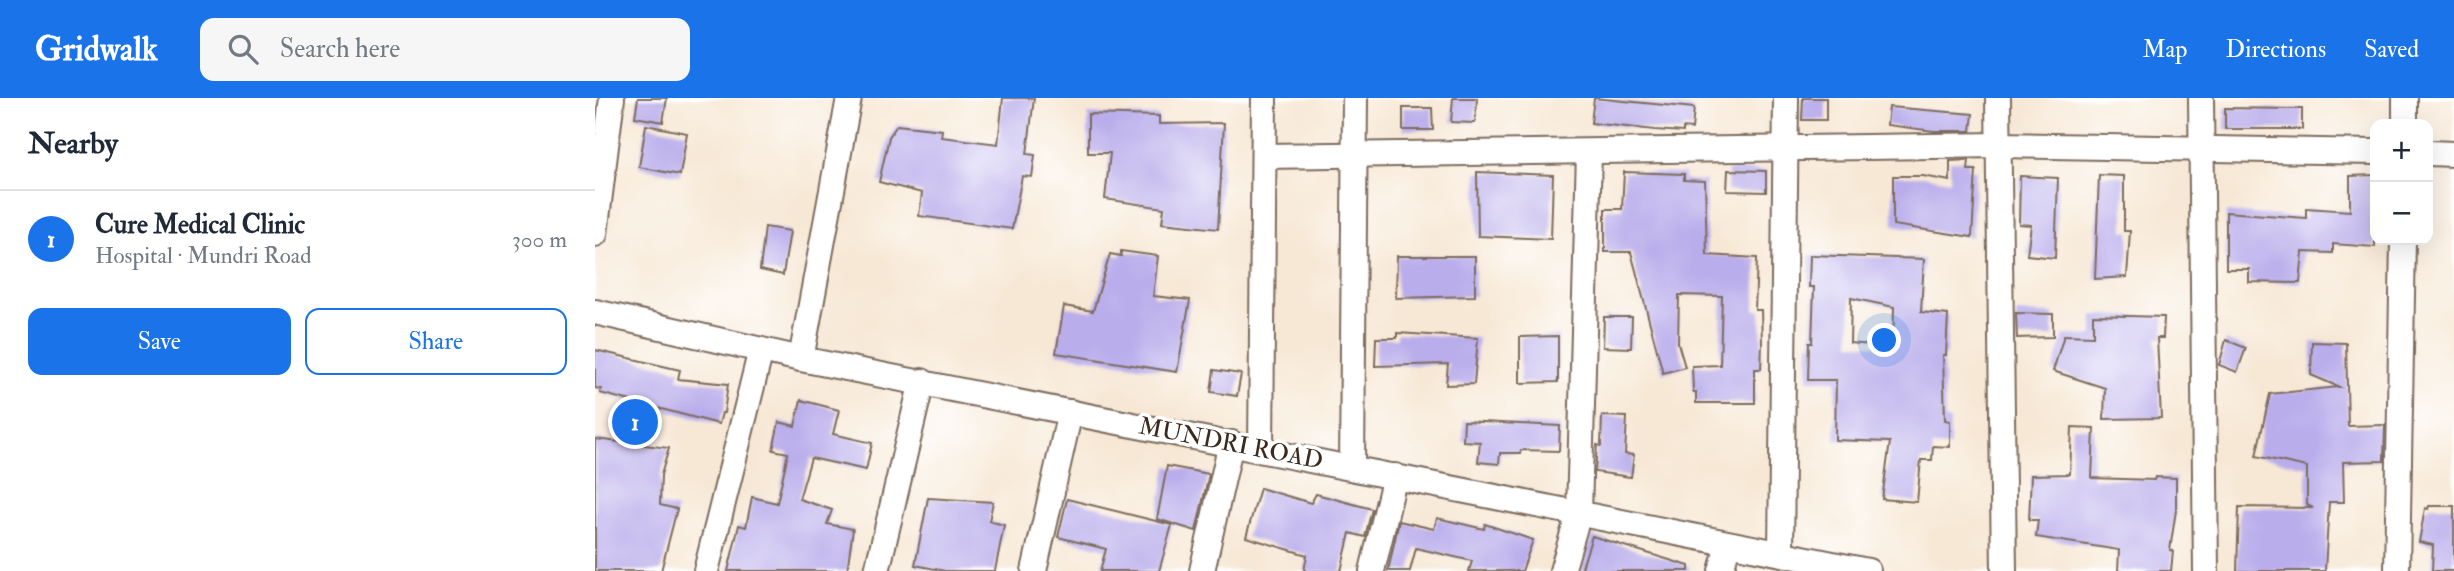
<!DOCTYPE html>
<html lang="en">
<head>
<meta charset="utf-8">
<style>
  body { margin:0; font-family:"IM FELL Double Pica",serif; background:#f6f6f7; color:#1f2937 }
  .controls { position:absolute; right:21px; top:21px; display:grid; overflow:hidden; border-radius:14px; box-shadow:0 7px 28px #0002 }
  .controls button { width:63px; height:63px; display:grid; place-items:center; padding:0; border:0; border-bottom:2px solid #e0e1e3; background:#fff; color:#1f2937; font:35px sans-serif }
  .you { position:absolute; left:1290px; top:243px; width:24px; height:24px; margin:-18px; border:5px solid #fff; border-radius:50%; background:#1a73e8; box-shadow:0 0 0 10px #1a73e833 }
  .badge { display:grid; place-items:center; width:46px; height:46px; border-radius:50%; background:#1a73e8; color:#fff; font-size:23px; font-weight:700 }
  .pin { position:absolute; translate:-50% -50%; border:4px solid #fff; box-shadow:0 2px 7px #0006 }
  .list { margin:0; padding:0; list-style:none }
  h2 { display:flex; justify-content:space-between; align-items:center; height:91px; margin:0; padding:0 28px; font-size:30px }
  h2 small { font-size:23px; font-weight:400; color:#747a83 }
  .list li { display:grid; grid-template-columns:46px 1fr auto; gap:21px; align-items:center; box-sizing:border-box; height:98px; padding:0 28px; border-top:2px solid #e0e1e3 }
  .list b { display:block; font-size:26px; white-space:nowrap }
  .list p { margin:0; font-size:23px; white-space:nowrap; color:#747a83 }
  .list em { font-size:23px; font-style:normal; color:#747a83 }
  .actions { display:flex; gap:14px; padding:21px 28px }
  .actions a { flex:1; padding:16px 0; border:2px solid #1a73e8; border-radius:14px; text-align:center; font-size:24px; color:#1a73e8 }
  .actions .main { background:#1a73e8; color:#fff }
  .icon { flex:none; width:38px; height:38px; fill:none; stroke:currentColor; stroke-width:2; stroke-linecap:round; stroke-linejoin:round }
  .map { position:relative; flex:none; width:1859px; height:473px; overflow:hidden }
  header { display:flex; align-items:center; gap:42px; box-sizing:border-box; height:98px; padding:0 35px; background:#1a73e8; color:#fff }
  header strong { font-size:33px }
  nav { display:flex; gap:38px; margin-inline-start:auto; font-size:24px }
  .search { width:490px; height:63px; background:#f6f6f7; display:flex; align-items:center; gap:18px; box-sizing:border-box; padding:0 24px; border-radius:14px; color:#747a83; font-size:26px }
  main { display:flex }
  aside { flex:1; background:#fff }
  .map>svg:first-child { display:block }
  .building { fill:#b9adeb; fill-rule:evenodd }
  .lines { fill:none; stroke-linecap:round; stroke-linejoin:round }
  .street-casing { stroke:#7d6c5e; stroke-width:28 }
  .street { stroke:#fff; stroke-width:24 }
  .labels { text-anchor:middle; stroke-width:7; stroke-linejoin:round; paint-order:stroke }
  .street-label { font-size:24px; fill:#3b2a1e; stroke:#fff }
</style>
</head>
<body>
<header>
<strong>Gridwalk</strong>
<div class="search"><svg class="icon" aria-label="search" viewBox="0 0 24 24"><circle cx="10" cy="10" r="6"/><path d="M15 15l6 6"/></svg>Search here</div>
<nav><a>Map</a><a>Directions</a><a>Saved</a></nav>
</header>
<main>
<aside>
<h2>Nearby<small></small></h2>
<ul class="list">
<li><span class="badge">1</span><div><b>Cure Medical Clinic</b><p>Hospital · Mundri Road</p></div><em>300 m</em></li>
</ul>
<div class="actions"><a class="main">Save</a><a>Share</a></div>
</aside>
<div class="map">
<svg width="1859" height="473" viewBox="0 0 1859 473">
  <rect width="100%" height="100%" fill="#fff"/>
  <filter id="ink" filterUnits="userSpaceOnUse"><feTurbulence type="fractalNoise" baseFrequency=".0143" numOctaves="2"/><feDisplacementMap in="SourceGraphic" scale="14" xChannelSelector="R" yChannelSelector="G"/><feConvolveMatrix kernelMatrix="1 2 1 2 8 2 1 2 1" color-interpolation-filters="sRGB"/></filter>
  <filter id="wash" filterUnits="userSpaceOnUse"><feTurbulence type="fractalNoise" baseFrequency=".00686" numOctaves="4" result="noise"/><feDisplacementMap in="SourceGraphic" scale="28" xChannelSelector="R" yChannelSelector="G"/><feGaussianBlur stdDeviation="1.57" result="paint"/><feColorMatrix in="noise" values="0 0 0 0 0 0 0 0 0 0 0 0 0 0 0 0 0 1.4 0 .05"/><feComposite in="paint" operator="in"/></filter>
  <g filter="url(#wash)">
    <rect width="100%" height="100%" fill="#f7e8d5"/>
    <g id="blocks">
      <!-- building -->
      <g class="building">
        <polygon points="43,0 72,0 68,24 40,19"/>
        <polygon points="408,0 439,0 432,56 440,57 437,79 427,78 417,131 324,118 327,95 284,84 294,39 302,27 347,32 346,39 403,46"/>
        <polygon points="858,0 882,0 880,25 856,24"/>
        <polygon points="999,0 1099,10 1097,31 1088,30 1088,34 1060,32 996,25"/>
        <polygon points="1208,0 1231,0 1231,22 1207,22"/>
        <polygon points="1294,9 1378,16 1376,33 1339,33 1292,27"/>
        <polygon points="808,10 837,10 838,32 808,32"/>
        <polygon points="1630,10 1707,11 1707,31 1630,31"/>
        <polygon points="493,16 564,18 564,26 629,25 623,131 567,125 569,110 510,101 515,55 493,55"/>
        <polygon points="51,27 92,35 85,77 44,69"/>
        <polygon points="1374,62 1373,72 1381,72 1377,139 1298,127 1298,78 1328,78 1355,83 1355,63"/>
        <polygon points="1133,72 1171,73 1171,94 1132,93"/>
        <polygon points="882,74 958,77 956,141 883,138"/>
        <polygon points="1029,74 1089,76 1089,82 1110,83 1112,157 1162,160 1160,212 1166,212 1167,245 1166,271 1160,271 1160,305 1101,305 1101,294 1098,294 1097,268 1125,267 1127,198 1084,197 1083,245 1090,269 1068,275 1036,154 1010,154 1010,111 1027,111"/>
        <polygon points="1504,77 1529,78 1529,133 1535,133 1532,179 1500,181"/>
        <polygon points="1780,77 1780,149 1738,146 1738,155 1708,154 1705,185 1654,184 1654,171 1631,171 1631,114 1711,120 1711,110 1755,113 1755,78"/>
        <polygon points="1425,78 1463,80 1460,160 1432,157 1436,127 1424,126"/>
        <polygon points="170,129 195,133 188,177 165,172"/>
        <polygon points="526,153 563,158 558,198 595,202 582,274 461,255 469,208 498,213 515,156 526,158"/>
        <path d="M1215,157L1329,161L1326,214L1353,217L1351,257H1348L1350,322L1355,323V349L1338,348L1337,362H1326L1322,404L1287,401L1295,344L1240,342L1241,282H1213L1214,245H1217L1219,189H1214ZM1256,200L1299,209L1298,249L1255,245Z"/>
        <polygon points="802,158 880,158 880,198 801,200"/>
        <polygon points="1421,215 1458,216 1458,239 1422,240"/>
        <polygon points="1498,217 1569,219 1568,240 1562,240 1566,320 1509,321 1510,290 1458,273 1469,237 1498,238"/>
        <polygon points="1009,219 1037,219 1036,250 1008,249"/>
        <polygon points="802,235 883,240 879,286 851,287 853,266 780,268 781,240 802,240"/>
        <polygon points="963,238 963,284 925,285 925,239"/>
        <polygon points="1631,242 1651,250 1642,274 1624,267"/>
        <polygon points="1717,244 1751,245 1753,328 1790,327 1789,363 1748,364 1749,404 1734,404 1730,473 1642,473 1644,409 1718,410 1712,407 1712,369 1661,358 1675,296 1744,289 1716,277"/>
        <polygon points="0,252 85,272 83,281 133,286 129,315 127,315 124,326 5,295 6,291 0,290"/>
        <polygon points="619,272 646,276 642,298 616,294"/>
        <polygon points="206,302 244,312 238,336 277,345 271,372 216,360 204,401 237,412 232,426 258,431 252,473 133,473 144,427 151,429 157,399 182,405 193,355 178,352 184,324 200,328"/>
        <polygon points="1007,318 1032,319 1030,356 1039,357 1036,379 1000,374 1002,347 1006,348"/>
        <polygon points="869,323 965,328 964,353 926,352 925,355 905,355 904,366 883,364 885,344 868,343"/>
        <polygon points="1477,329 1499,330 1497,380 1559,382 1560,379 1581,380 1581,412 1575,452 1578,453 1576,473 1523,473 1524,452 1441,439 1443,422 1434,422 1436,377 1475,376"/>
        <polygon points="0,341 74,350 66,377 65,407 82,411 66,473 0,473"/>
        <polygon points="572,368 614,376 601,433 562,421"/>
        <polygon points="665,390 716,405 721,396 777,411 770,439 755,435 746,473 709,473 712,457 651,439"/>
        <polygon points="333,400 398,404 394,423 409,427 400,473 350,473 320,467"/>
        <polygon points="472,401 577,427 564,473 505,473 511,451 463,439"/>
        <polygon points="1834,408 1859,408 1859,473 1837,473 1838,447 1824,444 1830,410 1833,411"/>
        <polygon points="842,420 889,431 890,426 938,442 927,473 874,473 877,463 821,450 815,473 793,473 804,423 839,431"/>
        <polygon points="997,438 1094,468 1094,473 986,473"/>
      </g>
    </g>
  </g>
  <g filter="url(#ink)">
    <use href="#blocks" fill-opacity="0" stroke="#7d6c5e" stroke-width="2"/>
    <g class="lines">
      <defs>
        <g id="street">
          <polyline points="1403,0 1409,473"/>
          <polyline points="1606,0 1611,473"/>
          <polyline points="1810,26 1810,0"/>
          <polyline points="1833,55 1859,56"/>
          <polyline points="670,58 1403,47 1780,54"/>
          <polyline points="0,136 17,0"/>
          <polyline points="0,214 206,261 1273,473"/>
          <polyline points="206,261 254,0"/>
          <polyline points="666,351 669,0"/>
          <polyline points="757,370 760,0"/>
          <polyline points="1186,455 1191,0"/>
          <polyline points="111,473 166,252"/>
          <polyline points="282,473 327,283"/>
          <polyline points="439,473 475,314"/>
          <polyline points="607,473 636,345"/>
          <polyline points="777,473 800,378"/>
          <polyline points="967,473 984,415 994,54"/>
          <polyline points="1126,473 1133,446"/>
          <polyline points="1802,473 1808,142"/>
        </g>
      </defs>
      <!-- street casing -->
      <use href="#street" class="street-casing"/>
      <!-- street -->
      <use href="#street" class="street"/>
    </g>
  </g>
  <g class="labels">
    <!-- street labels -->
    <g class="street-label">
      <text transform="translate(636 345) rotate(11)" y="8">MUNDRI ROAD</text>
    </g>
  </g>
</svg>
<div class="controls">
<button>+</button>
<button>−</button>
</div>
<div class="you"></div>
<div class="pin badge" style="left:40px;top:324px">1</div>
</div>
</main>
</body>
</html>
